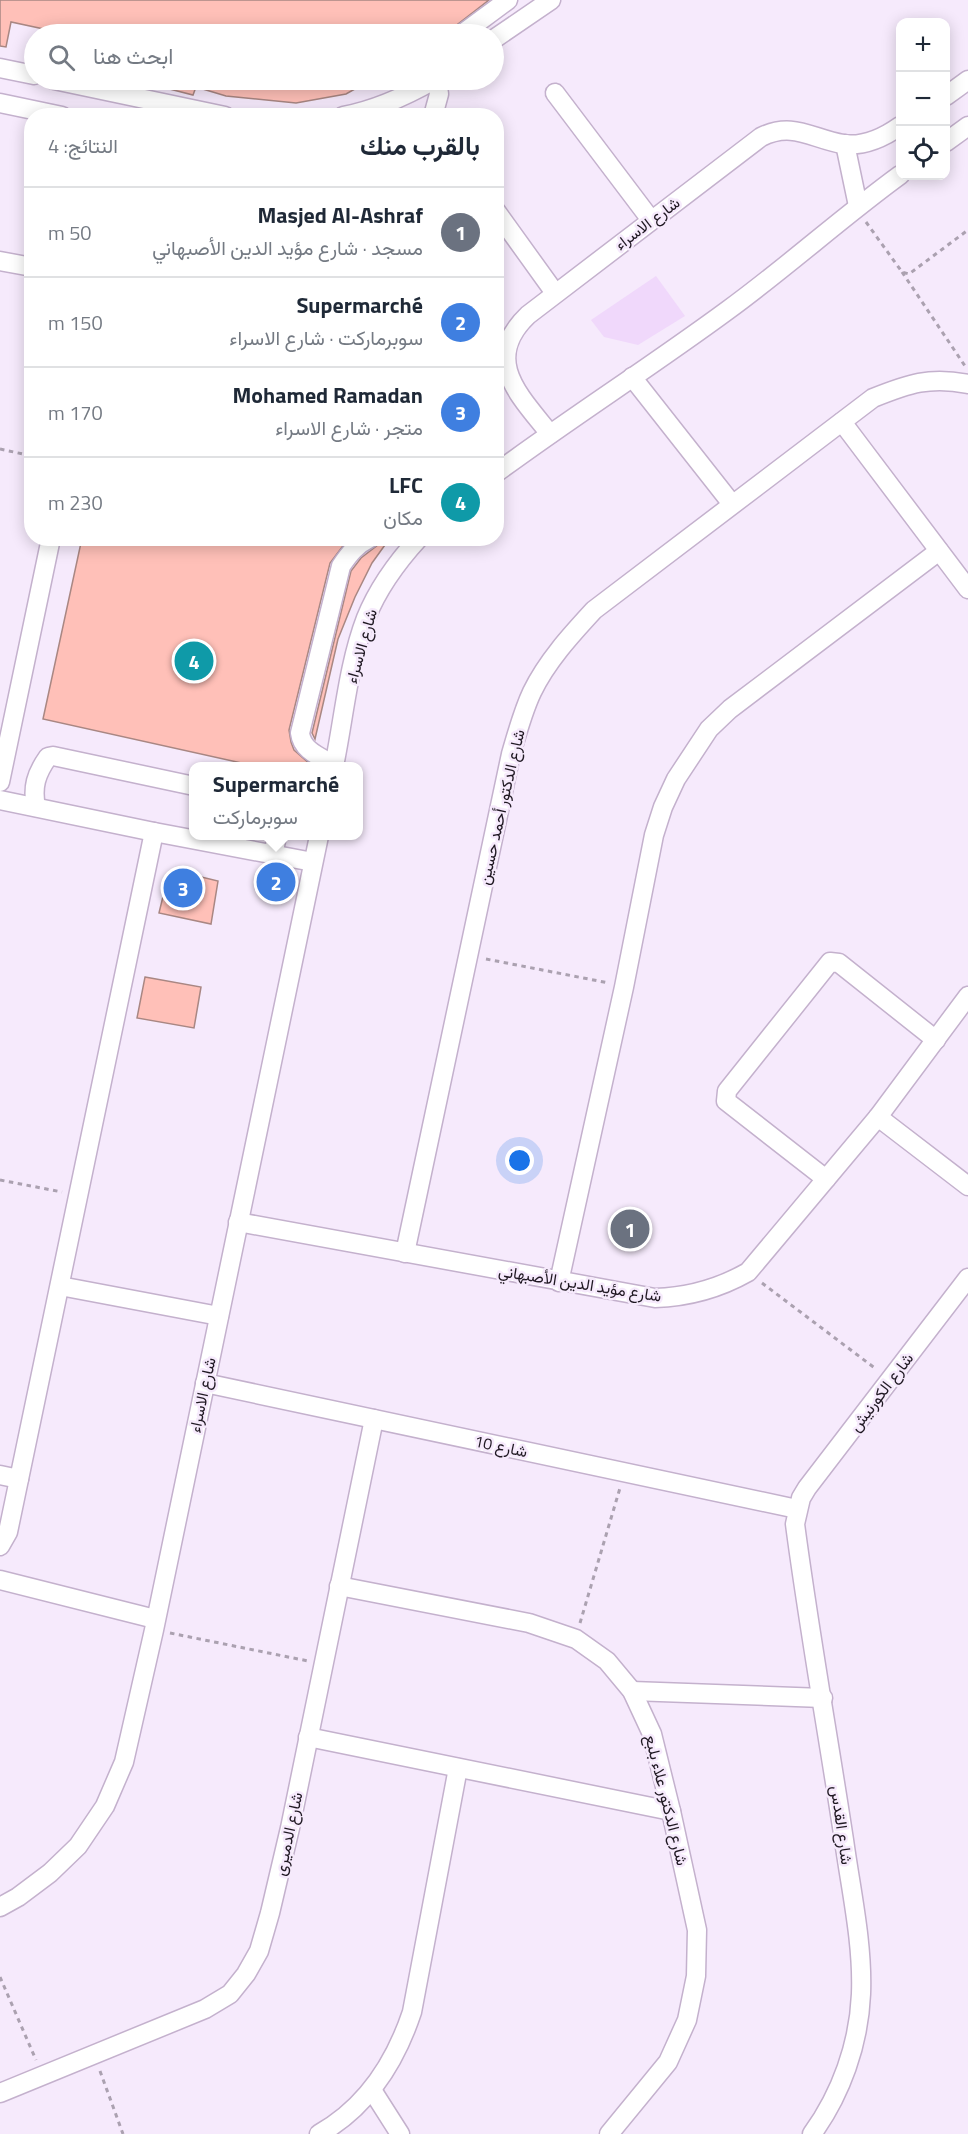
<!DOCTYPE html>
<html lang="ar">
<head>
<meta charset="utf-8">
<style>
  body { margin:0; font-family:"Titillium Web",Vazirmatn,sans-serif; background:#f6f6f7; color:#1f2937; direction:rtl }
  .controls { position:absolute; right:18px; top:18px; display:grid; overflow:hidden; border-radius:12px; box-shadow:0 3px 15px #0003 }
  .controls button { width:54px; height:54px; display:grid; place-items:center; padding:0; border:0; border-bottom:2px solid #e0e1e3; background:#fff; color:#1f2937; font:30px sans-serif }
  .you { position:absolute; left:520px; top:1161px; width:21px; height:21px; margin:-15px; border:4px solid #fff; border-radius:50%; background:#1a73e8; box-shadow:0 0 0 9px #1a73e833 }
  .badge { display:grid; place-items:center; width:39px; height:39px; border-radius:50%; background:#877c23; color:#fff; font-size:20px; font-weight:700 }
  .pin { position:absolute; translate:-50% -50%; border:3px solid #fff; box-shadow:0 2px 6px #0006 }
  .popup { position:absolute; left:189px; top:762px; width:174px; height:78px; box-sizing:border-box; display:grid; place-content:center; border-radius:12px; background:#fff; filter:drop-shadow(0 2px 4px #0005); font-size:20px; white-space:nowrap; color:#747a83 }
  .popup b { font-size:22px; color:#1f2937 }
  .popup::after { content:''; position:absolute; left:50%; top:100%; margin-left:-12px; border:12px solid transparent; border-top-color:#fff }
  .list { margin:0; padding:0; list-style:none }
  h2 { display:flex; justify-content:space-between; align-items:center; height:78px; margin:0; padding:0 24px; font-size:26px }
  h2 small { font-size:20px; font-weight:400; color:#747a83 }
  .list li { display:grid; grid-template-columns:39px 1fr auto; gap:18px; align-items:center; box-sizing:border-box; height:90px; padding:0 24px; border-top:2px solid #e0e1e3 }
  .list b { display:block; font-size:22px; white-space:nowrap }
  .list p { margin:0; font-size:20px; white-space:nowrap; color:#747a83 }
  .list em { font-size:20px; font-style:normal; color:#747a83 }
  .icon { flex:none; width:33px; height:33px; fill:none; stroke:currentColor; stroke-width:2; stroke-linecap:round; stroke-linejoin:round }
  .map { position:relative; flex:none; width:968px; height:2134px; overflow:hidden; direction:ltr }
  .search { position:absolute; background:#fff; box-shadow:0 3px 15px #0003; left:24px; top:24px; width:480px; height:66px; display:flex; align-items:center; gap:15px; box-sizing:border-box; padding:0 21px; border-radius:33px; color:#747a83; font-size:22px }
  .panel { position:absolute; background:#fff; box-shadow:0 3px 15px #0003; left:24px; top:108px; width:480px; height:438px; border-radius:24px; direction:rtl }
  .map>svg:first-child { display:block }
  .built { fill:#f0d8fb }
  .building { fill:#ffc0b8; stroke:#a98783; stroke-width:1.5 }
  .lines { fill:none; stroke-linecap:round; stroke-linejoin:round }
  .minor-casing { stroke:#c4b1cd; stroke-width:21 }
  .path { stroke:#aba1b0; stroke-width:3; stroke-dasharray:4.5 4.5; stroke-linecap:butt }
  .minor { stroke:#fff; stroke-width:18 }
  .labels { text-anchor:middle; stroke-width:5; stroke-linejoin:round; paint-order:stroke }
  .street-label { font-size:16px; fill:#1f1822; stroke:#f6eafc }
</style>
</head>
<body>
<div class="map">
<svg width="968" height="2134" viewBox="0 0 968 2134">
  <rect width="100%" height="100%" fill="#f6eafc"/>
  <!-- built -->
  <polygon class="built" points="656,276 685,316 638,345 604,337 591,320"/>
  <!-- building -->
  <g class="building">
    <polygon points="0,0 489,0 445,34 67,34 11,22 6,47 0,46"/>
    <polygon points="151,80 371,80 346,94 296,103 226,96 196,87 193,95 150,84"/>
    <polygon points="82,538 349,538 330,563 289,730 291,742 294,750 310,764 309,766 255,766 43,719"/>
    <polygon points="381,538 390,538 372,563 355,597 338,639 315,739 312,733 351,571 361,558 379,544"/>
    <polygon points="185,873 218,881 211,924 159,913 166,884"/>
    <polygon points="145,977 201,987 194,1028 137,1018"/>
  </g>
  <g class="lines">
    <defs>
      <g id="minor">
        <polyline points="462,34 508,0"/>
        <polyline points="494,39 551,0"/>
        <polyline points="0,68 34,75"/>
        <polyline points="54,80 225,116"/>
        <polyline points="555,93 651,220"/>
        <polyline points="946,96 968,80"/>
        <polyline points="0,103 62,116"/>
        <path d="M343,116C375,110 406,96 434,80"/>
        <polyline points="433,116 439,94 437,80"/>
        <polyline points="946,142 968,126"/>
        <polyline points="845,144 858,206"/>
        <polyline points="496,211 555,293"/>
        <polyline points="0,261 32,267"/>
        <polyline points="632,377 732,504"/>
        <polyline points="842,422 968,589"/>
        <path d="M550,434C520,396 481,360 528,315L761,137C793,121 812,139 843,144C864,147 883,138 900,126"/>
        <path d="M496,473C572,417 652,366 728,310C787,267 841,218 900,175"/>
        <path d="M334,765C321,757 302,751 300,733L341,566C349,554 356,545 370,538"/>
        <path d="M334,766C344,718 348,665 366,618C378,588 397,562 419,538"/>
        <polyline points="0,782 51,538"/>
        <polyline points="0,800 154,832 313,862"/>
        <path d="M36,807C32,787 36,774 48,757L53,756L194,786"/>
        <polyline points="273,855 277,836"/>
        <polyline points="878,1117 968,1186"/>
        <polyline points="826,1179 726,1101 727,1091 830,962 839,963 936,1040"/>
        <path d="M238,1222L655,1298C689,1297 718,1289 748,1272L878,1117L968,996"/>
        <path d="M405,1253L511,754C517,733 523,711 532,692C547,661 571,635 594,610L873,398C908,384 930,376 968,384"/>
        <polyline points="559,1282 624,987 654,835 663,807 676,779 709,729 730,709 939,551"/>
        <polyline points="60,1286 219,1316"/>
        <polyline points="205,1383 797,1509"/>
        <polyline points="0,1475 19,1479"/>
        <polyline points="0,1546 8,1532 154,832"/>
        <polyline points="0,1580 155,1619"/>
        <polyline points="339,1586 529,1623 576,1639 607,1661 632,1691 652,1734 671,1811 697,1930 696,1976 687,2020 668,2062 609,2134"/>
        <polyline points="632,1691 823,1698"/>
        <polyline points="308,1737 671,1811"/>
        <polyline points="0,1907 18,1897 50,1873 78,1846 105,1806 124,1762 154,1630 319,836"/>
        <polyline points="372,2090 400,2134"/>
        <polyline points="0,2093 205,2009 230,1994 246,1974 259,1951 270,1913 290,1828 374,1419"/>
        <path d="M319,2134C367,2107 395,2063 412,2012L458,1768"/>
        <path d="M812,2134C841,2094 859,2044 861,1994C863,1943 851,1891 844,1840C828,1735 809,1630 795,1524L801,1498L807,1488L968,1278"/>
      </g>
    </defs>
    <!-- minor casing -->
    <use href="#minor" class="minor-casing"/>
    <!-- path -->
    <g class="path">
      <polyline points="866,222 902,272 909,274 968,230"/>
      <polyline points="902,272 965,366"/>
      <polyline points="0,449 32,456"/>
      <polyline points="486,959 609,983"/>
      <polyline points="0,1180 62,1192"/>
      <polyline points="762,1283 876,1369"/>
      <polyline points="580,1623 620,1488"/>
      <polyline points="170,1633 308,1661"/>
      <polyline points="0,1977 36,2060"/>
      <polyline points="100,2071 123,2134"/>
    </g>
    <!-- minor -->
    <use href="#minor" class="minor"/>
  </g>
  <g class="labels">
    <!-- street labels -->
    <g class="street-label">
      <text transform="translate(647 223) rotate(-37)" y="6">شارع الاسراء</text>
      <text transform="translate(361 646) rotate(-74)" y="6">شارع الاسراء</text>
      <text transform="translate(501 807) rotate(-77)" y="6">شارع الدكتور أحمد حسين</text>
      <text transform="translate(580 1283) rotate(9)" y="6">شارع مؤيد الدين الأصبهاني</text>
      <text transform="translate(881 1392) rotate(-53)" y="6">شارع الكورنيش</text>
      <text transform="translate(202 1395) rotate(-78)" y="6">شارع الاسراء</text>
      <text transform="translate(501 1446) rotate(12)" y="6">شارع 10</text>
      <text transform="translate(667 1800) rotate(76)" y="6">شارع الدكتور علاء بلبع</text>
      <text transform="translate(842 1825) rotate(82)" y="6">شارع القدس</text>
      <text transform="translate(288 1834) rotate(-78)" y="6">شارع الدميرى</text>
    </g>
  </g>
</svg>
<div class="controls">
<button>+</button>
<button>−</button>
<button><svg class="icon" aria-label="locate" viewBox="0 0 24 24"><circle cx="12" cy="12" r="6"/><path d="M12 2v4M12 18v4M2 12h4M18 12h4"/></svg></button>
</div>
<div class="you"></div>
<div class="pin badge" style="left:630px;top:1229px;background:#6b7280">1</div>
<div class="pin badge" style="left:276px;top:882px;background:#3f7fe0">2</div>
<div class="popup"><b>Supermarché</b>سوبرماركت</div>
<div class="pin badge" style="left:183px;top:888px;background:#3f7fe0">3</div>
<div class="pin badge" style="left:194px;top:661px;background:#0f9aa8">4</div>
<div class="search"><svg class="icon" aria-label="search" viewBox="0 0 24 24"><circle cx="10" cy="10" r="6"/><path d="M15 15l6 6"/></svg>ابحث هنا</div>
<section class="panel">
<h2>بالقرب منك<small>النتائج: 4</small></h2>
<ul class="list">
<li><span class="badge" style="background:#6b7280">1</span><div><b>Masjed Al-Ashraf</b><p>مسجد · شارع مؤيد الدين الأصبهاني</p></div><em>50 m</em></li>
<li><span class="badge" style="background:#3f7fe0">2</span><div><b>Supermarché</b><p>سوبرماركت · شارع الاسراء</p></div><em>150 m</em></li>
<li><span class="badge" style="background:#3f7fe0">3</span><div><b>Mohamed Ramadan</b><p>متجر · شارع الاسراء</p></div><em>170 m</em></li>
<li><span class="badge" style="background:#0f9aa8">4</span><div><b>LFC</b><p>مكان</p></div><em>230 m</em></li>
</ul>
</section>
</div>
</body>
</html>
